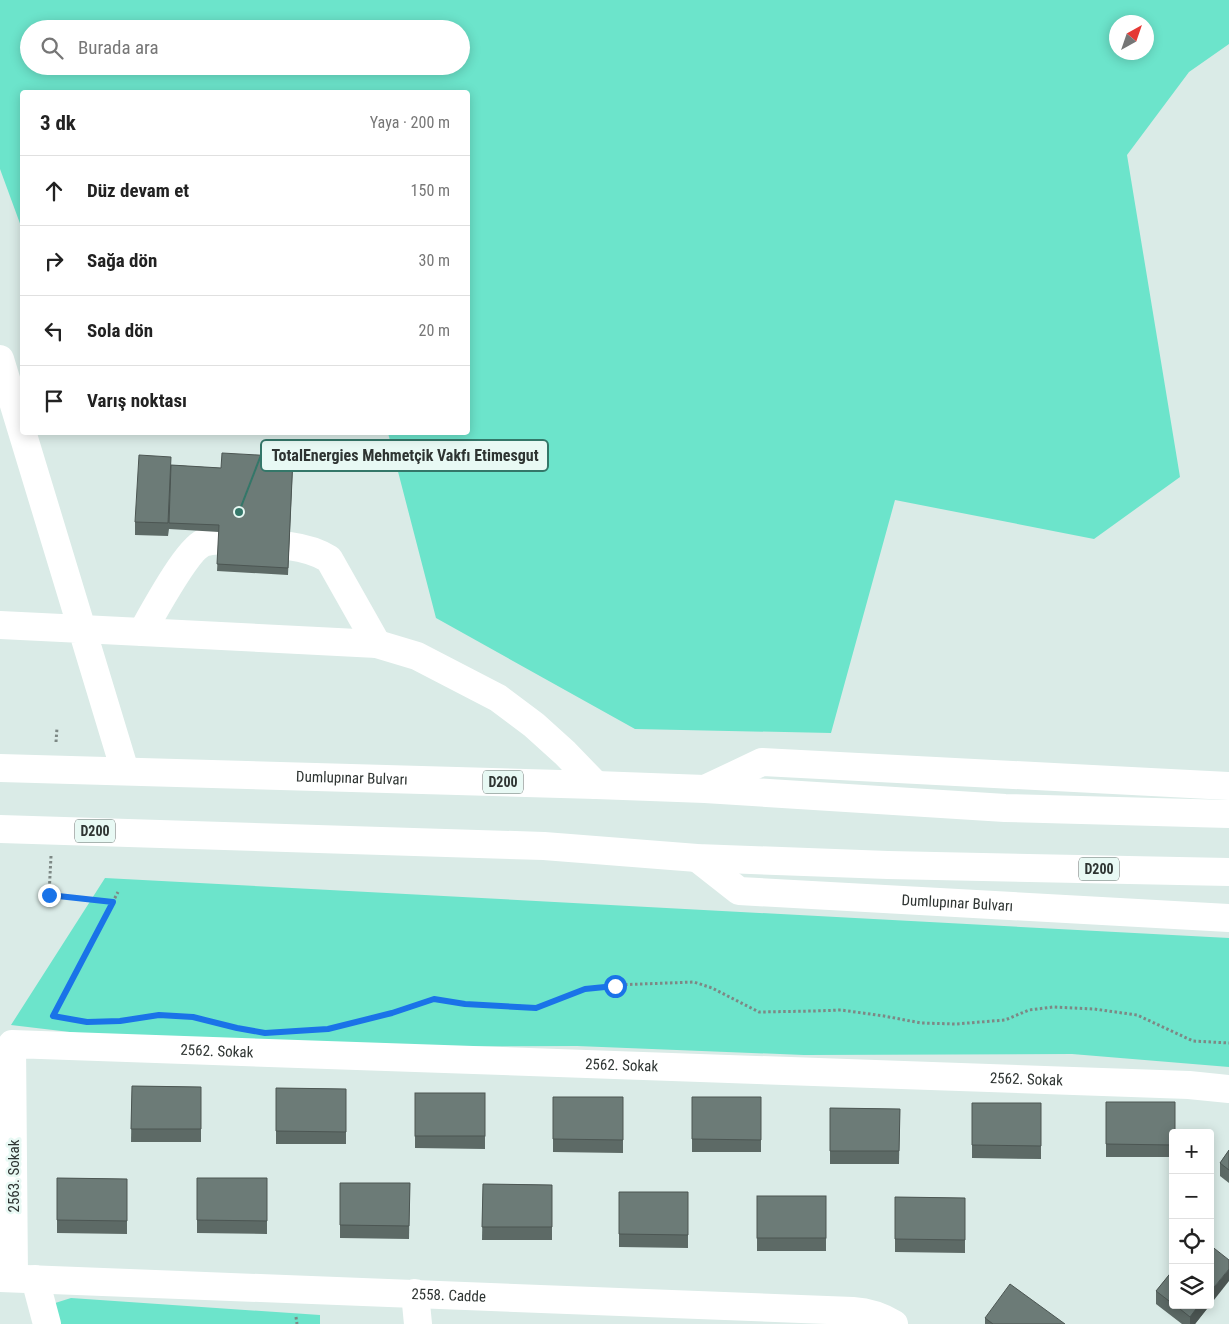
<!DOCTYPE html>
<html lang="tr">
<head>
<meta charset="utf-8">
<style>
  body { margin:0; font-family:"Roboto Condensed",sans-serif; background:#f6f6f6; color:#222 }
  .controls { position:absolute; right:15px; bottom:15px; display:grid; overflow:hidden; border-radius:5px; box-shadow:0 2px 12px #0003 }
  .controls button { width:45px; height:45px; display:grid; place-items:center; padding:0; border:0; border-bottom:1px solid #e0e0e0; background:#fff; color:#222; font:25px sans-serif }
  .compass { position:absolute; left:1109px; top:15px; width:45px; height:45px; border-radius:50%; background:#fff; box-shadow:0 2px 12px #0003; rotate:40deg }
  .stop { position:absolute; width:15px; height:15px; margin:-11px; border:4px solid #1a73e8; border-radius:50%; background:#fff }
  .stop.end { background:#1a73e8; border-color:#fff; box-shadow:0 1px 5px #0008 }
  .list { margin:0; padding:0; list-style:none }
  h2 { display:flex; justify-content:space-between; align-items:center; height:65px; margin:0; padding:0 20px; font-size:21px }
  h2 small { font-size:16px; font-weight:400; color:#767676 }
  .list li { display:grid; grid-template-columns:32px 1fr auto; gap:15px; align-items:center; box-sizing:border-box; height:70px; padding:0 20px; border-top:1px solid #e0e0e0 }
  .list b { display:block; font-size:19px; white-space:nowrap }
  .list em { font-size:16px; font-style:normal; color:#767676 }
  .icon { flex:none; width:28px; height:28px; fill:none; stroke:currentColor; stroke-width:2; stroke-linecap:round; stroke-linejoin:round }
  .map { position:relative; flex:none; width:1229px; height:1324px; overflow:hidden }
  .search { position:absolute; background:#fff; box-shadow:0 2px 12px #0003; left:20px; top:20px; width:450px; height:55px; display:flex; align-items:center; gap:12px; box-sizing:border-box; padding:0 18px; border-radius:28px; color:#767676; font-size:19px }
  .panel { position:absolute; background:#fff; box-shadow:0 2px 12px #0003; left:20px; top:90px; width:450px; height:345px; border-radius:5px }
  .map>svg:first-child { display:block }
  .green { fill:#6ce4cb; fill-rule:evenodd }
  .lines { fill:none; stroke-linecap:round; stroke-linejoin:round }
  .path { stroke:#7d8885; stroke-width:3; stroke-dasharray:2.5 2.5; stroke-linecap:butt }
  .minor { stroke:#fff; stroke-width:28 }
  .highway { stroke:#fff; stroke-width:28 }
  .wall { fill:#5d6a66 }
  .shaded-wall { fill:#4c5653 }
  .building { fill:#6c7b77; stroke:#4c5653 }
  .route { stroke:#1a73e8; stroke-width:6 }
  .labels { text-anchor:middle; stroke-width:5; stroke-linejoin:round; paint-order:stroke }
  .shield { fill:#e8f9f4; stroke:#666f6c; stroke-width:1 }
  .shield-label { font-size:14px; font-weight:bold; fill:#2e3432 }
  .street-label { font-size:15px; fill:#2e3432; stroke:#e8f9f4 }
  .leader { fill:none; stroke:#347769; stroke-width:2 }
  .callout-dot { fill:#347769; stroke:#e8f9f4; stroke-width:2 }
  .callout { fill:#e8f9f4; stroke:#347769; stroke-width:2 }
  .callout-label { font-size:16px; text-anchor:middle; font-weight:bold; fill:#2e3432 }
</style>
</head>
<body>
<div class="map">
<svg width="1229" height="1324" viewBox="0 0 1229 1324">
  <rect width="100%" height="100%" fill="#daebe7"/>
  <!-- green -->
  <g class="green">
    <path d="M0,0H1229V44L1189,72L1127,155L1180,477L1094,539L895,500L831,733L635,729L436,618L388,433L468,432V92H22V229L0,169ZM1146,22V52H1116V22ZM29,29H461V66H29Z"/>
    <polygon points="105,878 1229,938 1229,1067 1072,1054 804,1055 577,1046 338,1047 137,1040 11,1025"/>
    <polygon points="71,1298 320,1315 320,1324 58,1324 52,1304"/>
  </g>
  <g class="lines">
    <!-- path -->
    <g class="path">
      <polyline points="56,742 57,728"/>
      <polyline points="51,856 49,895 113,902"/>
      <polyline points="55,1016 53,1016 118,892"/>
      <polyline points="133,1019 159,1015 193,1017 213,1022"/>
      <polyline points="338,1027 392,1013 434,999 465,1004 536,1007 585,989 615,985 694,982 712,988 759,1012 814,1011 841,1010 884,1016 921,1023 956,1024 1005,1020 1029,1010 1053,1007 1094,1009 1137,1015 1193,1041 1229,1043"/>
      <polyline points="296,1317 297,1324"/>
    </g>
    <!-- minor -->
    <g class="minor">
      <polyline points="0,359 82,629 377,644 417,656 498,698 534,725 565,753 596,785"/>
      <path d="M289,546C304,548 316,551 329,559L377,644"/>
      <polyline points="0,625 82,629 125,771"/>
      <path d="M142,632C153,613 186,551 203,543C208,541 214,541 219,540"/>
      <path id="s1" d="M0,1278L853,1311C868,1312 881,1316 894,1324"/>
      <path id="s2" d="M14,1278L12,1044L1189,1085L1229,1089"/>
      <polyline points="35,1279 47,1324"/>
      <polyline points="415,1293 418,1324"/>
    </g>
    <!-- highway -->
    <g class="highway">
      <path id="s3" d="M0,768L596,785L705,789L1005,808L1229,814"/>
      <polyline points="707,788 762,762 1229,786"/>
      <polyline points="0,829 544,846 697,858 888,865 1229,872"/>
      <path id="s4" d="M697,858L739,891L1229,918"/>
    </g>
  </g>
  <!-- wall -->
  <g class="wall">
    <polygon points="293,463 288,575 217,571 219,532 169,529 168,536 135,535 135,522 171,465 221,468"/>
    <polygon points="132,1086 201,1087 201,1142 131,1142"/>
    <polygon points="276,1088 346,1089 346,1144 276,1144"/>
    <polygon points="415,1093 485,1093 485,1149 415,1148"/>
    <polygon points="553,1097 623,1097 623,1153 553,1152"/>
    <rect x="692" y="1097" width="69" height="55"/>
    <polygon points="1106,1102 1173,1133 1173,1157 1106,1157"/>
    <polygon points="972,1103 1041,1103 1041,1159 972,1158"/>
    <polygon points="830,1108 900,1109 899,1164 830,1164"/>
    <polygon points="1229,1150 1229,1183 1220,1176 1220,1163"/>
    <polygon points="57,1178 127,1179 127,1234 57,1233"/>
    <polygon points="197,1178 267,1178 267,1234 197,1233"/>
    <polygon points="340,1183 410,1183 409,1239 340,1238"/>
    <polygon points="483,1184 552,1185 552,1240 482,1240"/>
    <polygon points="619,1192 688,1192 688,1248 619,1247"/>
    <rect x="757" y="1196" width="69" height="55"/>
    <polygon points="895,1197 965,1198 965,1253 895,1252"/>
    <polygon points="1173,1270 1173,1305 1210,1305 1195,1324 1182,1324 1156,1304 1156,1291"/>
    <polygon points="985,1318 1065,1324 985,1324"/>
  </g>
  <!-- shaded-wall -->
  <g class="shaded-wall">
    <polygon points="1229,1269 1229,1281 1210,1305 1210,1292"/>
    <polygon points="1199,1305 1210,1305 1195,1324 1190,1324 1190,1317"/>
  </g>
  <!-- building -->
  <g class="building">
    <polygon points="222,453 293,457 288,568 217,564 219,525 169,523 171,465 221,468"/>
    <polygon points="139,455 171,457 168,523 135,522"/>
    <polygon points="132,1086 201,1087 201,1129 131,1129"/>
    <polygon points="276,1088 346,1089 346,1132 276,1131"/>
    <rect x="415" y="1093" width="70" height="43"/>
    <polygon points="553,1097 623,1097 623,1140 553,1139"/>
    <polygon points="692,1097 761,1097 761,1140 692,1139"/>
    <polygon points="1106,1102 1175,1102 1175,1133 1173,1133 1173,1145 1106,1144"/>
    <polygon points="972,1103 1041,1103 1041,1146 972,1145"/>
    <polygon points="830,1108 900,1109 899,1151 830,1151"/>
    <polygon points="1229,1150 1229,1170 1220,1163"/>
    <polygon points="57,1178 127,1179 127,1221 57,1220"/>
    <polygon points="197,1178 267,1178 267,1221 197,1220"/>
    <polygon points="340,1183 410,1183 409,1226 340,1225"/>
    <polygon points="483,1184 552,1185 552,1227 482,1227"/>
    <polygon points="619,1192 688,1192 688,1235 619,1234"/>
    <rect x="757" y="1196" width="69" height="42"/>
    <polygon points="895,1197 965,1198 965,1240 895,1239"/>
    <polygon points="1210,1245 1229,1260 1229,1269 1210,1292"/>
    <polygon points="1173,1270 1173,1304 1156,1291"/>
    <polygon points="1010,1284 1065,1324 993,1324 985,1318"/>
    <polygon points="1175,1305 1199,1305 1190,1317"/>
  </g>
  <g class="lines">
    <!-- route -->
    <polyline class="route" points="49,895 113,902 53,1016 87,1022 120,1021 159,1015 193,1017 237,1028 265,1033 296,1031 328,1029 392,1013 434,999 465,1004 536,1008 585,989 615,986"/>
  </g>
  <g class="labels">
    <!-- shield labels -->
    <g class="shield">
      <rect x="483" y="770.5" width="40" height="23" rx="4"/>
      <rect x="75" y="819.5" width="40" height="23" rx="4"/>
      <rect x="1079" y="857.5" width="40" height="23" rx="4"/>
    </g>
    <g class="shield-label">
      <text x="503" y="787">D200</text>
      <text x="95" y="836">D200</text>
      <text x="1099" y="874">D200</text>
    </g>
    <!-- street labels -->
    <g class="street-label">
      <text dy="5" stroke="none"><textPath href="#s3" startOffset="352">Dumlupınar Bulvarı</textPath></text>
      <text dy="5" stroke="none"><textPath href="#s4" startOffset="272">Dumlupınar Bulvarı</textPath></text>
      <text dy="5" stroke="none"><textPath href="#s2" startOffset="439">2562. Sokak</textPath></text>
      <text dy="5" stroke="none"><textPath href="#s2" startOffset="844">2562. Sokak</textPath></text>
      <text dy="5" stroke="none"><textPath href="#s2" startOffset="1249">2562. Sokak</textPath></text>
      <text transform="translate(14 1176) rotate(-90)" y="5">2563. Sokak</text>
      <text dy="5" stroke="none"><textPath href="#s1" startOffset="449">2558. Cadde</textPath></text>
    </g>
  </g>
  <!-- callouts -->
  <path class="leader" d="M239 512L261 455"/>
  <circle class="callout-dot" cx="239" cy="512" r="5"/>
  <rect class="callout" x="261" y="440" width="287" height="31" rx="5"/>
  <g class="callout-label">
    <text x="405" y="461">TotalEnergies Mehmetçik Vakfı Etimesgut</text>
  </g>
</svg>
<div class="controls">
<button>+</button>
<button>−</button>
<button><svg class="icon" aria-label="locate" viewBox="0 0 24 24"><circle cx="12" cy="12" r="6"/><path d="M12 2v4M12 18v4M2 12h4M18 12h4"/></svg></button>
<button><svg class="icon" aria-label="layers" viewBox="0 0 24 24"><path d="M12 4l9 5-9 5-9-5zM3 14l9 5 9-5"/></svg></button>
</div>
<svg class="compass" viewBox="-18 -18 36 36"><path d="M0-13l5 13h-10z" fill="#e53935"/><path d="M0 13l5-13h-10z" fill="#767676"/></svg>
<div class="stop" style="left:615px;top:986px"></div>
<div class="stop end" style="left:49px;top:895px"></div>
<div class="search"><svg class="icon" aria-label="search" viewBox="0 0 24 24"><circle cx="10" cy="10" r="6"/><path d="M15 15l6 6"/></svg>Burada ara</div>
<section class="panel">
<h2>3 dk<small>Yaya · 200 m</small></h2>
<ul class="list">
<li><svg class="icon" aria-label="ahead" viewBox="0 0 24 24"><path d="M12 20V5M6 11l6-6 6 6"/></svg><div><b>Düz devam et</b></div><em>150 m</em></li>
<li><svg class="icon" aria-label="right" viewBox="0 0 24 24"><path d="M7 20v-9h11M14 6l5 5-5 5"/></svg><div><b>Sağa dön</b></div><em>30 m</em></li>
<li><svg class="icon" aria-label="left" viewBox="0 0 24 24"><path d="M17 20v-9H6M10 6l-5 5 5 5"/></svg><div><b>Sola dön</b></div><em>20 m</em></li>
<li><svg class="icon" aria-label="arrive" viewBox="0 0 24 24"><path d="M6 21V4h12l-3 4 3 4H6"/></svg><div><b>Varış noktası</b></div></li>
</ul>
</section>
</div>
</body>
</html>
